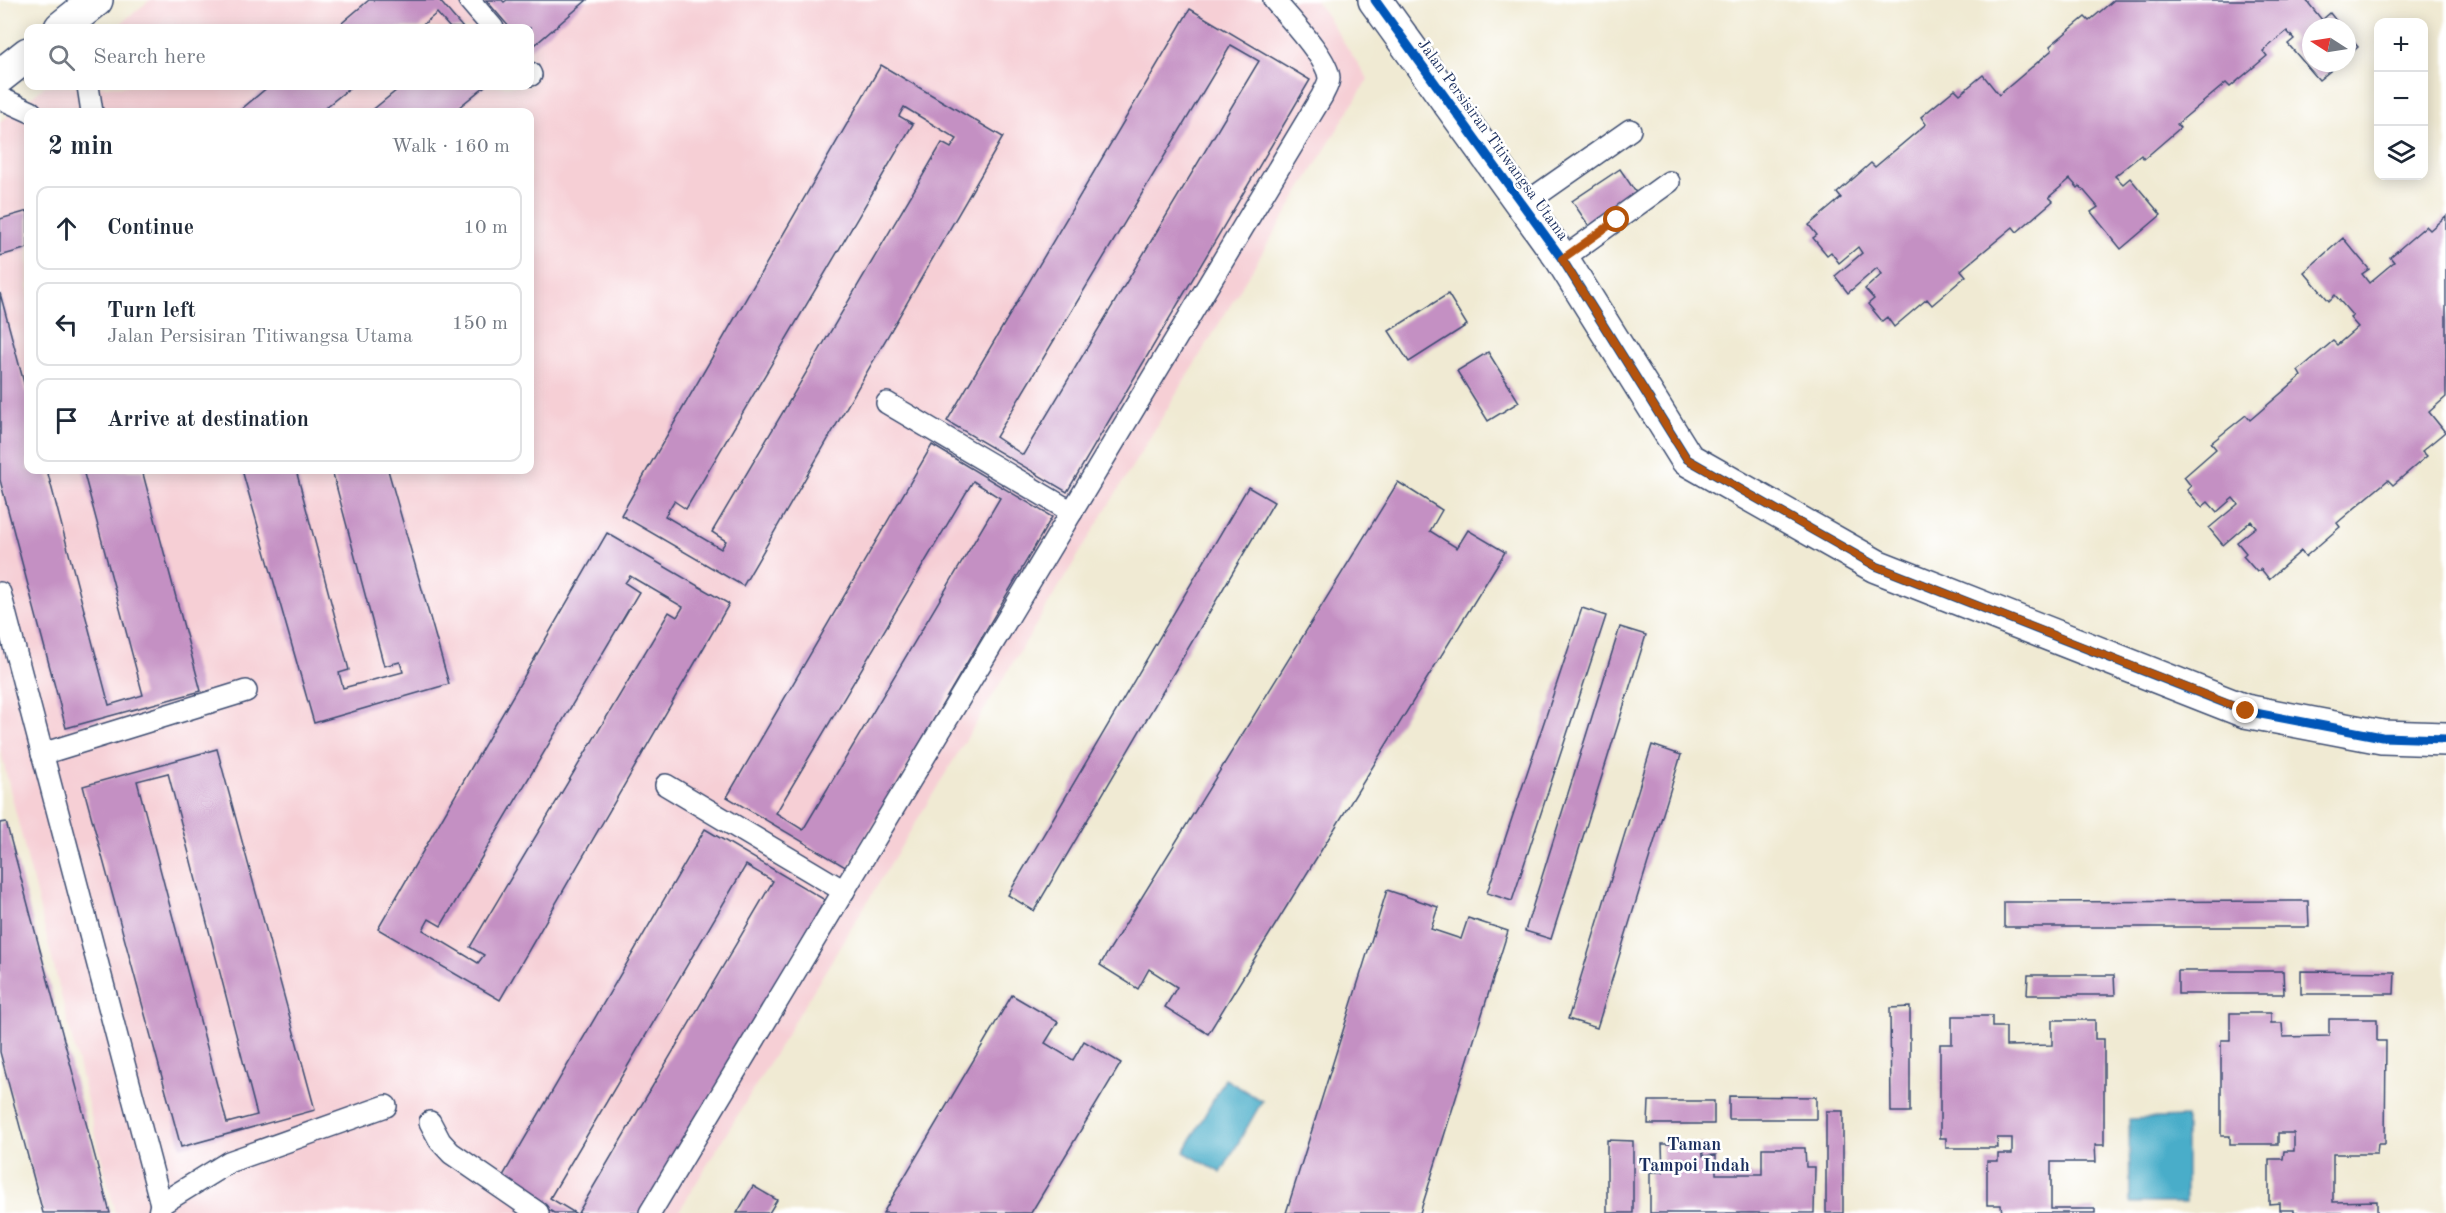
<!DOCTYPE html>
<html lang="en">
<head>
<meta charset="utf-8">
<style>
  body { margin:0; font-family:"Old Standard TT",serif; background:#f6f6f7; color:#1f2937 }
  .controls { position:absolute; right:18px; top:18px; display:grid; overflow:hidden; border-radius:12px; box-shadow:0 3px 15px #0003 }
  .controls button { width:54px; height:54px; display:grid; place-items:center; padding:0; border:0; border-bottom:2px solid #e0e1e3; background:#fff; color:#1f2937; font:30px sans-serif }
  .compass { position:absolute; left:2302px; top:18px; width:54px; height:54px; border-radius:50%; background:#fff; box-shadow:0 3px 15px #0003; rotate:282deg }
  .stop { position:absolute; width:18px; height:18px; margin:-14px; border:4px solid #b45309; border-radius:50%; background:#fff }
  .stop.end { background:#b45309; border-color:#fff; box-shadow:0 2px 6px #0008 }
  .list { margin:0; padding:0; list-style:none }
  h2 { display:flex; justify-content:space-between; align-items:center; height:78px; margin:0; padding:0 24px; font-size:26px }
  h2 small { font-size:20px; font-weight:400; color:#747a83 }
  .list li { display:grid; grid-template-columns:39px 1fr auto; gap:18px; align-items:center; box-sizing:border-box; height:84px; margin:0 12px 12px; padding:0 12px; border:2px solid #e0e1e3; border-radius:12px }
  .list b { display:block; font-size:22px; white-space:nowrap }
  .list p { margin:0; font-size:20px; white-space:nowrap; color:#747a83 }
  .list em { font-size:20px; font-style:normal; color:#747a83 }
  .icon { flex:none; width:33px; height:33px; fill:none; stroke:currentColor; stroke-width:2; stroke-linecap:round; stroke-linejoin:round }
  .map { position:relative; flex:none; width:2446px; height:1213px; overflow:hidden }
  .search { position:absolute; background:#fff; box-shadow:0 3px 15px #0003; left:24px; top:24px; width:510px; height:66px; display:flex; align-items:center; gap:15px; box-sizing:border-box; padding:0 21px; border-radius:12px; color:#747a83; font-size:22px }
  .panel { position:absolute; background:#fff; box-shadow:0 3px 15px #0003; left:24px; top:108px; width:510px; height:366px; border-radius:12px }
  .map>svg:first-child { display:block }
  .built { fill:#f6cfd5; fill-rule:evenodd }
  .water { fill:#49adc9; stroke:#326e94; stroke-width:1.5 }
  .building { fill:#c490c3; fill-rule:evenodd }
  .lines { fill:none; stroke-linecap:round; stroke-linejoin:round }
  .service-casing { stroke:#3b4b70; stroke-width:24 }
  .minor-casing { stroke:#3b4b70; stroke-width:36 }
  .tertiary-casing { stroke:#3b4b70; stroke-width:36 }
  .service { stroke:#fff; stroke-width:21 }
  .minor { stroke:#fff; stroke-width:33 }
  .tertiary { stroke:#fff; stroke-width:33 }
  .cycleway-casing { stroke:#fff; stroke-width:13 }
  .cycleway { stroke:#0057b8; stroke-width:9 }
  .route { stroke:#b45309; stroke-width:8 }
  .labels { text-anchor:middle; stroke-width:5; stroke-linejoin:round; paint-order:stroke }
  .street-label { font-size:16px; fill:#1b2f5e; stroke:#fff }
  .neighbourhood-label { font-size:18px; font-weight:bold; fill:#1b2f5e; stroke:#fff }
</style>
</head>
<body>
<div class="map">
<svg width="2446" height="1213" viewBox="0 0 2446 1213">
  <rect width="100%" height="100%" fill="#fff"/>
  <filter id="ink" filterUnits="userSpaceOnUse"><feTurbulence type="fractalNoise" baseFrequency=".0167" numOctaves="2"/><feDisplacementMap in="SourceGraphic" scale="12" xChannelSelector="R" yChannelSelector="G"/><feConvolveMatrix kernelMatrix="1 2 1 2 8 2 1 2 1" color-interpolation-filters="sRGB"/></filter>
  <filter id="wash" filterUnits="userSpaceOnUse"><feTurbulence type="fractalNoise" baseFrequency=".008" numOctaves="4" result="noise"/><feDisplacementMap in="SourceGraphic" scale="24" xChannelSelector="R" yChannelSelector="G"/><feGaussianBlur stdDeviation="1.35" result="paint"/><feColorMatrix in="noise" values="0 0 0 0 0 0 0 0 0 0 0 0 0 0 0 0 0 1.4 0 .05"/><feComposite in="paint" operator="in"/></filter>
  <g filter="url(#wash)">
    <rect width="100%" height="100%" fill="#f0ead3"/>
    <!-- built -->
    <path class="built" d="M150,0H1316L1368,79L678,1213H115L0,749V122L45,86H530V28H115ZM28,112H530V470H28Z"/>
    <!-- water -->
    <g class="water">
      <polygon points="1225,1079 1262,1101 1221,1173 1184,1152"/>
      <polygon points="2186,1117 2186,1203 2130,1203 2129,1119"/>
    </g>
    <g id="blocks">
      <!-- building -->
      <g class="building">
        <polygon points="369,0 439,0 463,28 450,28 437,13 419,28 336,28"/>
        <polygon points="486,0 502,0 504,2 507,0 587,0 530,49 530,28 510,28"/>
        <polygon points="2114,0 2306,0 2322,20 2330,13 2341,27 2311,27 2311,63 2340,63 2319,80 2288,44 2294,39 2287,31 2263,51 2267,56 2230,87 2226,83 2177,124 2180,128 2144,159 2141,155 2115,176 2123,184 2130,178 2161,215 2121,249 2091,212 2098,207 2080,186 2078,188 2070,179 2049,197 2053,201 2017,232 2013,227 1961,270 1966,276 1932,305 1927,299 1894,327 1887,317 1882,321 1868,304 1874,299 1865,289 1882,274 1877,268 1848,293 1835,276 1862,253 1858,247 1839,263 1831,252 1827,255 1813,238 1817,235 1809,225 1841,198 1837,193 1871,163 1875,167 1926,124 1921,117 1955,89 1960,94 1983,75 1999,95 2052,50 2050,46 2085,17 2089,21"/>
        <path d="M1190,9L1310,80L1067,492L947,421ZM1231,45L1259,61L1023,455L996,437Z"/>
        <polygon points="2347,34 2358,47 2347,57"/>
        <path d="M881,65L1003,137L743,586L621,515ZM904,107L957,139L951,148L942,143L712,532L726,541L721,549L665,516L674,501L686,509L913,124L899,116Z"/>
        <polygon points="269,86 352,86 320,112 238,112"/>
        <polygon points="402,86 485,86 453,112 370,112"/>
        <polygon points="1620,169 1639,197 1591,229 1572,201"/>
        <polygon points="28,211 28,248 0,256 0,219"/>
        <polygon points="2446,216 2446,397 2429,412 2445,432 2422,451 2427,456 2393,485 2388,480 2337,523 2340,527 2305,557 2301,551 2269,579 2261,569 2257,572 2243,556 2246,553 2237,542 2256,527 2251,521 2223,545 2209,528 2238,504 2233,498 2217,512 2208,502 2202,507 2187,490 2191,486 2184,477 2216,449 2211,443 2246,415 2250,420 2301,376 2298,371 2333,341 2337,345 2358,327 2350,318 2353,316 2335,295 2329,301 2304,272 2343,238 2369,269 2362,274 2369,283 2394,262 2390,257 2426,226 2430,230"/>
        <polygon points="0,293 28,398 28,470 47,470 109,705 143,695 83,470 142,470 201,691 66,728 0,480"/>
        <polygon points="1448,294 1467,325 1409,362 1389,331"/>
        <polygon points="1488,352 1519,402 1488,421 1457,371"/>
        <path d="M932,445L1052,517L847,868L727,797ZM973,481L1000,498L803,830L776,813Z"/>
        <polygon points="242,470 296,470 349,670 339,673 343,688 403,672 400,662 384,666 332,470 388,470 449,684 314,723"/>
        <polygon points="1398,482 1442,510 1430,531 1457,548 1468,530 1505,552 1208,1034 1165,1007 1177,987 1149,969 1138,989 1100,965"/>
        <polygon points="1248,487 1274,502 1034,911 1008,895"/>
        <path d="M607,533L729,604L500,1000L378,929ZM630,576L683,607L677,617L669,612L470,947L484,955L478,963L423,930L429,919L441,926L639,592L625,583Z"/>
        <polygon points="1582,608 1606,616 1512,901 1487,893"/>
        <polygon points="1620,627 1646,635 1551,939 1525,931"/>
        <polygon points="1652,745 1681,755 1597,1028 1568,1019"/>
        <path d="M217,749L315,1110L181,1147L83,786ZM168,773L257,1115L227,1123L137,781Z"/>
        <polygon points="6,822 110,1213 43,1213 0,1052 0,823"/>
        <polygon points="705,829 825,900 644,1213 578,1213 773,881 746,865 550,1198 575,1213 554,1213 500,1181"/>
        <polygon points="1387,890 1438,907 1431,929 1461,939 1468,918 1508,931 1420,1213 1286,1213"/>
        <polygon points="2308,901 2309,927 2004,927 2004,902"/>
        <polygon points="2178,971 2283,971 2284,994 2178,994"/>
        <polygon points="2301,971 2395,972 2394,994 2301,994"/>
        <polygon points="2028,975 2114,975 2115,995 2027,995"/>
        <polygon points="1012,995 1058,1022 1045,1043 1073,1060 1084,1041 1121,1063 1031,1213 883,1213"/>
        <polygon points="1910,1007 1910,1112 1891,1112 1890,1008"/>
        <polygon points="2230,1013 2271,1013 2271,1023 2282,1023 2283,1037 2329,1036 2329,1019 2377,1019 2377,1041 2386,1041 2385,1144 2378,1144 2377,1154 2333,1154 2333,1202 2377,1201 2377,1213 2294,1213 2294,1210 2280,1210 2280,1203 2269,1204 2269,1159 2283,1159 2284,1151 2294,1151 2294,1133 2278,1133 2278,1144 2230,1144 2230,1136 2221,1136 2221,1040 2230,1040"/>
        <polygon points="1952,1016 1992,1016 1992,1027 2006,1027 2006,1046 2052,1045 2052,1020 2095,1020 2095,1039 2104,1039 2104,1145 2095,1145 2096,1162 2051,1162 2051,1209 2095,1209 2095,1213 2002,1213 2001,1205 1987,1205 1987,1161 1998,1161 1998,1154 2012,1154 2012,1138 1997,1138 1998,1148 1946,1148 1946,1138 1940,1138 1940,1044 1952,1044"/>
        <polygon points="1729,1096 1816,1097 1816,1119 1729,1119"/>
        <polygon points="1649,1101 1714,1101 1714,1124 1648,1124"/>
        <rect x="1826" y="1111" width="17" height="102"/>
        <polygon points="1607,1140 1633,1141 1633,1213 1607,1213"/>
        <polygon points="1662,1144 1702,1144 1703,1156 1716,1155 1716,1174 1762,1174 1762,1148 1805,1148 1806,1167 1815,1167 1814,1213 1650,1213 1650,1172 1663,1172"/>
        <polygon points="753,1186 777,1200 769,1213 737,1213"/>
      </g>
    </g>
  </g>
  <g filter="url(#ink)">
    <use href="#blocks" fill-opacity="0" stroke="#3b4b70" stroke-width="1.5"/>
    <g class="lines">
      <defs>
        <g id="service">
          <polyline points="469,0 493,28"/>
          <polyline points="530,73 531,75"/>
          <polyline points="88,86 92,112"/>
          <polyline points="0,98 31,112"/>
          <polyline points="1523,205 1630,130"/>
          <polyline points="1562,259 1669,182"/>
          <polyline points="887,403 1072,512"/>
          <polyline points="0,593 161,1204"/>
          <polyline points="42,754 246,691"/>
          <polyline points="666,785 844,891"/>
          <polyline points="430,1122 440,1141 451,1153 538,1213"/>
          <polyline points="159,1213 161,1204 229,1162 386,1106"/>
          <path d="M650,1213L1322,96C1324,91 1329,84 1329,78C1328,58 1287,16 1274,0"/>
        </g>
        <polyline id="minor" points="1375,0 1562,259 1687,459 1876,566 2245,711 2382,737 2446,739"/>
        <g id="tertiary">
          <polyline points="61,28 96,0"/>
          <polyline points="0,76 28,54"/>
        </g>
      </defs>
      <!-- service casing -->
      <use href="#service" class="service-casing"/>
      <!-- minor casing -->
      <use href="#minor" class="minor-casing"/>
      <!-- tertiary casing -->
      <use href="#tertiary" class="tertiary-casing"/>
      <!-- service -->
      <use href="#service" class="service"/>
      <!-- minor -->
      <use href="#minor" class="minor"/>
      <!-- tertiary -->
      <use href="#tertiary" class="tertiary"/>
      <defs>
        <polyline id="cycleway" points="1375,0 1562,259 1687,459 1876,566 2245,711 2382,737 2446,739"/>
      </defs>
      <!-- cycleway casing -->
      <use href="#cycleway" class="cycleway-casing"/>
      <!-- cycleway -->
      <use href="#cycleway" class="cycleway"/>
    </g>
  </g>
  <g class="lines" filter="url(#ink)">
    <!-- route -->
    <polyline class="route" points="1617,220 1562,259 1687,459 1876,566 2246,711"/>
  </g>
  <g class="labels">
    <!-- street labels -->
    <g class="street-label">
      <text transform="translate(1494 139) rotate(54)" y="6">Jalan Persisiran Titiwangsa Utama</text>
    </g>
    <!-- neighbourhood labels -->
    <g class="neighbourhood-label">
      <text x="1694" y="1150">Taman<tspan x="1694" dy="21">Tampoi Indah</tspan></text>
    </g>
  </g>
</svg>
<div class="controls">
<button>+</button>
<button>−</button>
<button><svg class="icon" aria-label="layers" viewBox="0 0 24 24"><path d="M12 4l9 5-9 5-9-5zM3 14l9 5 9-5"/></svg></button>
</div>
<svg class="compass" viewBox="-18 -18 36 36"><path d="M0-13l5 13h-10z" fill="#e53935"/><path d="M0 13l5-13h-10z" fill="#747a83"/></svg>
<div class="stop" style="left:1617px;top:220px"></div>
<div class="stop end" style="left:2246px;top:711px"></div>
<div class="search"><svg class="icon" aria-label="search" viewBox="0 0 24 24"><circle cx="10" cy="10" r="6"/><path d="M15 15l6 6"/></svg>Search here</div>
<section class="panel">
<h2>2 min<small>Walk · 160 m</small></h2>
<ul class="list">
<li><svg class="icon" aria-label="ahead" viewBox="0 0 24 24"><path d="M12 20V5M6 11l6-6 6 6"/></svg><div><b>Continue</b></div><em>10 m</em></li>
<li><svg class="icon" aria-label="left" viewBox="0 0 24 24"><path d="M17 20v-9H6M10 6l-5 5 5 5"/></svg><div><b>Turn left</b><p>Jalan Persisiran Titiwangsa Utama</p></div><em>150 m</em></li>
<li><svg class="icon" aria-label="arrive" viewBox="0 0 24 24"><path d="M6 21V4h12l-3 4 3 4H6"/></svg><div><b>Arrive at destination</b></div></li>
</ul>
</section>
</div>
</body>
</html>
